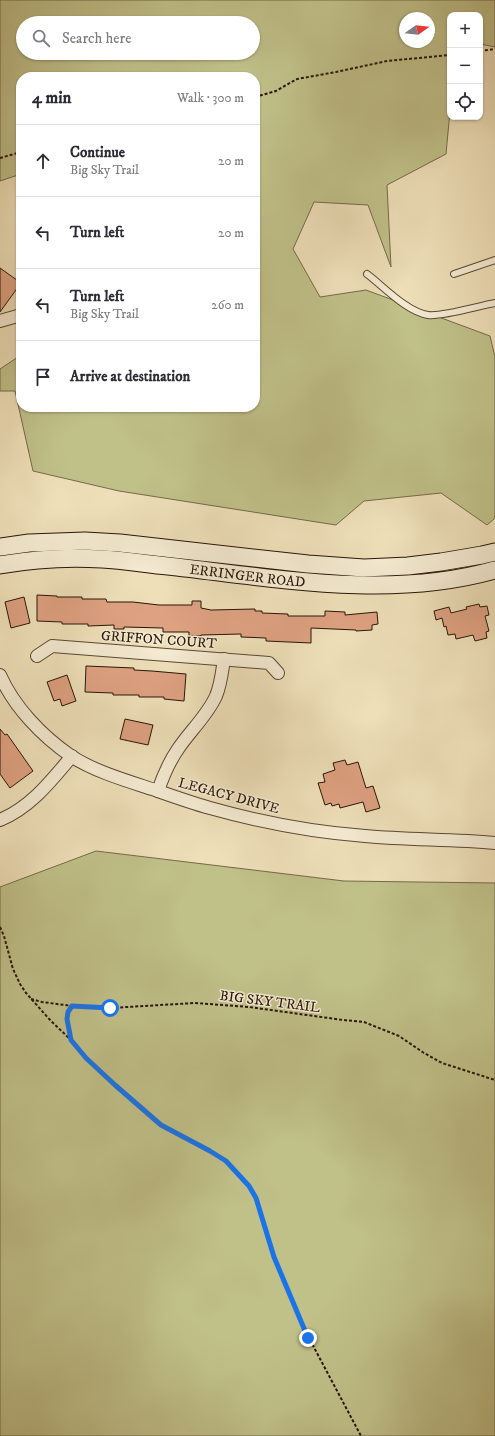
<!DOCTYPE html>
<html lang="en">
<head>
<meta charset="utf-8">
<style>
  body { margin:0; font-family:"IM FELL DW Pica",serif; background:#f2f2f3; color:#2b2b33 }
  .controls { position:absolute; right:12px; top:12px; display:grid; overflow:hidden; border-radius:8px; box-shadow:0 1px 3px #0004 }
  .controls button { width:36px; height:36px; display:grid; place-items:center; padding:0; border:0; border-bottom:1px solid #e1e1e2; background:#fff; color:#2b2b33; font:20px sans-serif }
  .compass { position:absolute; left:399px; top:12px; width:36px; height:36px; border-radius:50%; background:#fff; box-shadow:0 1px 3px #0004; rotate:75deg }
  .stop { position:absolute; width:12px; height:12px; margin:-9px; border:3px solid #1a73e8; border-radius:50%; background:#fff }
  .stop.end { background:#1a73e8; border-color:#fff; box-shadow:0 1px 4px #0008 }
  .list { margin:0; padding:0; list-style:none }
  h2 { display:flex; justify-content:space-between; align-items:center; height:52px; margin:0; padding:0 16px; font-size:17px }
  h2 small { font-size:13px; font-weight:400; color:#7c7c81 }
  .list li { display:grid; grid-template-columns:26px 1fr auto; gap:12px; align-items:center; box-sizing:border-box; height:72px; padding:0 16px; border-top:1px solid #e1e1e2 }
  .list b { display:block; font-size:15px; white-space:nowrap }
  .list p { margin:0; font-size:13px; white-space:nowrap; color:#7c7c81 }
  .list em { font-size:13px; font-style:normal; color:#7c7c81 }
  .icon { flex:none; width:22px; height:22px; fill:none; stroke:currentColor; stroke-width:2; stroke-linecap:round; stroke-linejoin:round }
  .map { position:relative; flex:none; width:495px; height:1436px; overflow:hidden }
  .search { position:absolute; background:#fff; box-shadow:0 1px 3px #0004; left:16px; top:16px; width:244px; height:44px; display:flex; align-items:center; gap:10px; box-sizing:border-box; padding:0 14px; border-radius:22px; color:#7c7c81; font-size:15px }
  .panel { position:absolute; background:#fff; box-shadow:0 1px 3px #0004; left:16px; top:72px; width:244px; height:340px; border-radius:16px }
  .map>svg:first-child { display:block }
  .green { fill:#c0c089; stroke:#746a4a; fill-rule:evenodd }
  .building { fill:#dea181; stroke:#27150a }
  .lines { fill:none; stroke-linecap:round; stroke-linejoin:round }
  .lane-casing { stroke:#594836; stroke-width:8 }
  .street-casing { stroke:#594836; stroke-width:14 }
  .secondary-casing { stroke:#27150a; stroke-width:19 }
  .path { stroke:#27150a; stroke-width:2; stroke-dasharray:3 2; stroke-linecap:butt }
  .lane { stroke:#f4ead1; stroke-width:6 }
  .street { stroke:#f4ead1; stroke-width:12 }
  .secondary { stroke:#f4ead1; stroke-width:17 }
  .route { stroke:#1a73e8; stroke-width:5 }
  .labels { text-anchor:middle; stroke-width:3; stroke-linejoin:round; paint-order:stroke }
  .street-label { font-size:14px; fill:#27150a; stroke:#f4ead1 }
</style>
</head>
<body>
<div class="map">
<svg width="495" height="1436" viewBox="0 0 495 1436">
  <rect width="100%" height="100%" fill="#eedfb8"/>
  <filter id="stains"><feTurbulence type="fractalNoise" baseFrequency=".005" numOctaves="4"/><feColorMatrix values="0 0 0 0 .2 0 0 0 0 .09 0 0 0 0 .02 0 0 0 .5 -.17"/></filter>
  <radialGradient id="worn" r=".72"><stop offset=".6" stop-color="#630" stop-opacity="0"/><stop offset="1" stop-color="#630" stop-opacity=".3"/></radialGradient>
  <!-- green -->
  <g class="green">
    <path d="M0,0H495V47L480,44V15H450V111L446,154L387,185L391,267L368,205L314,202L293,249L320,297L366,290L490,336L495,357V518L487,525L441,493L364,501L336,525L119,491L33,471L15,391H0V369L21,355V407H255V77H21V174L0,181ZM405,18H429V42H405ZM23,23H253V53H23Z"/>
    <polygon points="96,851 344,881 495,883 495,1436 0,1436 0,887"/>
  </g>
  <!-- building -->
  <g class="building">
    <polygon points="0,268 21,283 0,312"/>
    <polygon points="37,595 57,596 57,597 82,597 82,599 106,599 107,602 133,602 159,605 192,605 192,601 201,601 201,608 211,610 255,609 255,611 262,611 262,613 288,614 288,616 325,616 325,611 345,612 345,615 377,612 378,624 372,625 372,630 356,631 356,630 311,628 311,643 266,641 266,638 241,637 241,634 201,635 201,636 189,636 189,632 163,632 163,628 124,627 124,629 114,629 114,625 88,626 88,624 62,624 62,622 37,621"/>
    <polygon points="24,597 30,623 11,628 5,602"/>
    <polygon points="479,604 480,607 487,606 489,615 485,616 489,631 486,632 487,638 475,641 473,635 456,639 455,634 448,635 446,626 444,627 442,618 436,620 434,611 449,607 451,613 467,609 466,607"/>
    <polygon points="86,666 134,668 134,670 152,671 186,674 184,701 164,699 164,697 139,697 139,695 113,695 113,693 85,692"/>
    <polygon points="67,675 76,701 62,706 60,699 54,701 47,682"/>
    <polygon points="125,719 153,725 148,745 120,739"/>
    <polygon points="0,729 5,735 7,734 33,771 10,788 0,774"/>
    <polygon points="345,760 347,765 358,762 366,788 373,786 380,808 366,812 363,802 340,808 339,804 332,806 331,803 325,805 318,783 325,782 323,774 335,770 333,763"/>
  </g>
  <g class="lines">
    <defs>
      <g id="lane">
        <path d="M367,274C383,286 407,312 428,315C443,317 478,306 495,303"/>
        <polyline points="454,274 495,260"/>
      </g>
      <g id="street">
        <polyline points="0,321 21,315"/>
        <polyline points="37,656 52,646 269,663 278,673"/>
        <path d="M0,675C14,707 42,736 71,756C95,772 131,782 158,791C175,797 192,803 210,808C260,822 312,832 365,836C408,840 452,839 495,843"/>
        <path d="M158,791C163,776 169,762 178,749C190,731 207,716 216,696C221,684 222,672 224,659"/>
        <path d="M0,820C31,807 51,781 72,756"/>
      </g>
      <g id="secondary">
        <polyline points="0,547 29,543 85,541 120,543 308,564 364,568 408,566 441,562 482,555 495,552"/>
        <path id="s1" d="M0,565C33,559 68,557 102,559C124,560 146,564 168,566C275,578 390,600 495,570"/>
      </g>
    </defs>
    <!-- lane casing -->
    <use href="#lane" class="lane-casing"/>
    <!-- street casing -->
    <use href="#street" class="street-casing"/>
    <!-- secondary casing -->
    <use href="#secondary" class="secondary-casing"/>
    <!-- path -->
    <g class="path">
      <polyline points="480,51 495,49"/>
      <polyline points="255,97 276,91 297,79 336,72 387,61 450,55"/>
      <polyline points="0,158 21,152"/>
      <polyline points="0,927 4,936 13,969 20,984 26,993 51,1021 71,1040 86,1058 148,1114 161,1125 210,1151 226,1161 249,1186 256,1198 274,1257 309,1338 361,1436"/>
      <polyline points="31,999 42,1002 80,1007 110,1008 195,1003 249,1007 343,1020 364,1022 399,1036 424,1053 442,1063 495,1080"/>
      <path d="M70,1039C68,1027 65,1017 72,1006"/>
    </g>
    <!-- lane -->
    <use href="#lane" class="lane"/>
    <!-- street -->
    <use href="#street" class="street"/>
    <!-- secondary -->
    <use href="#secondary" class="secondary"/>
  </g>
  <g class="lines">
    <!-- route -->
    <polyline class="route" points="110,1008 72,1006 68,1012 67,1019 71,1040 86,1058 115,1085 161,1125 210,1151 226,1161 249,1186 256,1198 274,1257 308,1338"/>
  </g>
  <g class="labels">
    <!-- street labels -->
    <g class="street-label">
      <text dy="5" stroke="none"><textPath href="#s1" startOffset="249">ERRINGER ROAD</textPath></text>
      <text transform="translate(159 639) rotate(4)" y="5">GRIFFON COURT</text>
      <text transform="translate(229 795) rotate(15)" y="5">LEGACY DRIVE</text>
      <text transform="translate(270 1001) rotate(7)" y="5">BIG SKY TRAIL</text>
    </g>
  </g>
  <rect width="100%" height="100%" filter="url(#stains)"/>
  <rect width="100%" height="100%" fill="url(#worn)"/>
</svg>
<div class="controls">
<button>+</button>
<button>−</button>
<button><svg class="icon" aria-label="locate" viewBox="0 0 24 24"><circle cx="12" cy="12" r="6"/><path d="M12 2v4M12 18v4M2 12h4M18 12h4"/></svg></button>
</div>
<svg class="compass" viewBox="-18 -18 36 36"><path d="M0-13l5 13h-10z" fill="#e53935"/><path d="M0 13l5-13h-10z" fill="#7c7c81"/></svg>
<div class="stop" style="left:110px;top:1008px"></div>
<div class="stop end" style="left:308px;top:1338px"></div>
<div class="search"><svg class="icon" aria-label="search" viewBox="0 0 24 24"><circle cx="10" cy="10" r="6"/><path d="M15 15l6 6"/></svg>Search here</div>
<section class="panel">
<h2>4 min<small>Walk · 300 m</small></h2>
<ul class="list">
<li><svg class="icon" aria-label="ahead" viewBox="0 0 24 24"><path d="M12 20V5M6 11l6-6 6 6"/></svg><div><b>Continue</b><p>Big Sky Trail</p></div><em>20 m</em></li>
<li><svg class="icon" aria-label="left" viewBox="0 0 24 24"><path d="M17 20v-9H6M10 6l-5 5 5 5"/></svg><div><b>Turn left</b></div><em>20 m</em></li>
<li><svg class="icon" aria-label="left" viewBox="0 0 24 24"><path d="M17 20v-9H6M10 6l-5 5 5 5"/></svg><div><b>Turn left</b><p>Big Sky Trail</p></div><em>260 m</em></li>
<li><svg class="icon" aria-label="arrive" viewBox="0 0 24 24"><path d="M6 21V4h12l-3 4 3 4H6"/></svg><div><b>Arrive at destination</b></div></li>
</ul>
</section>
</div>
</body>
</html>
